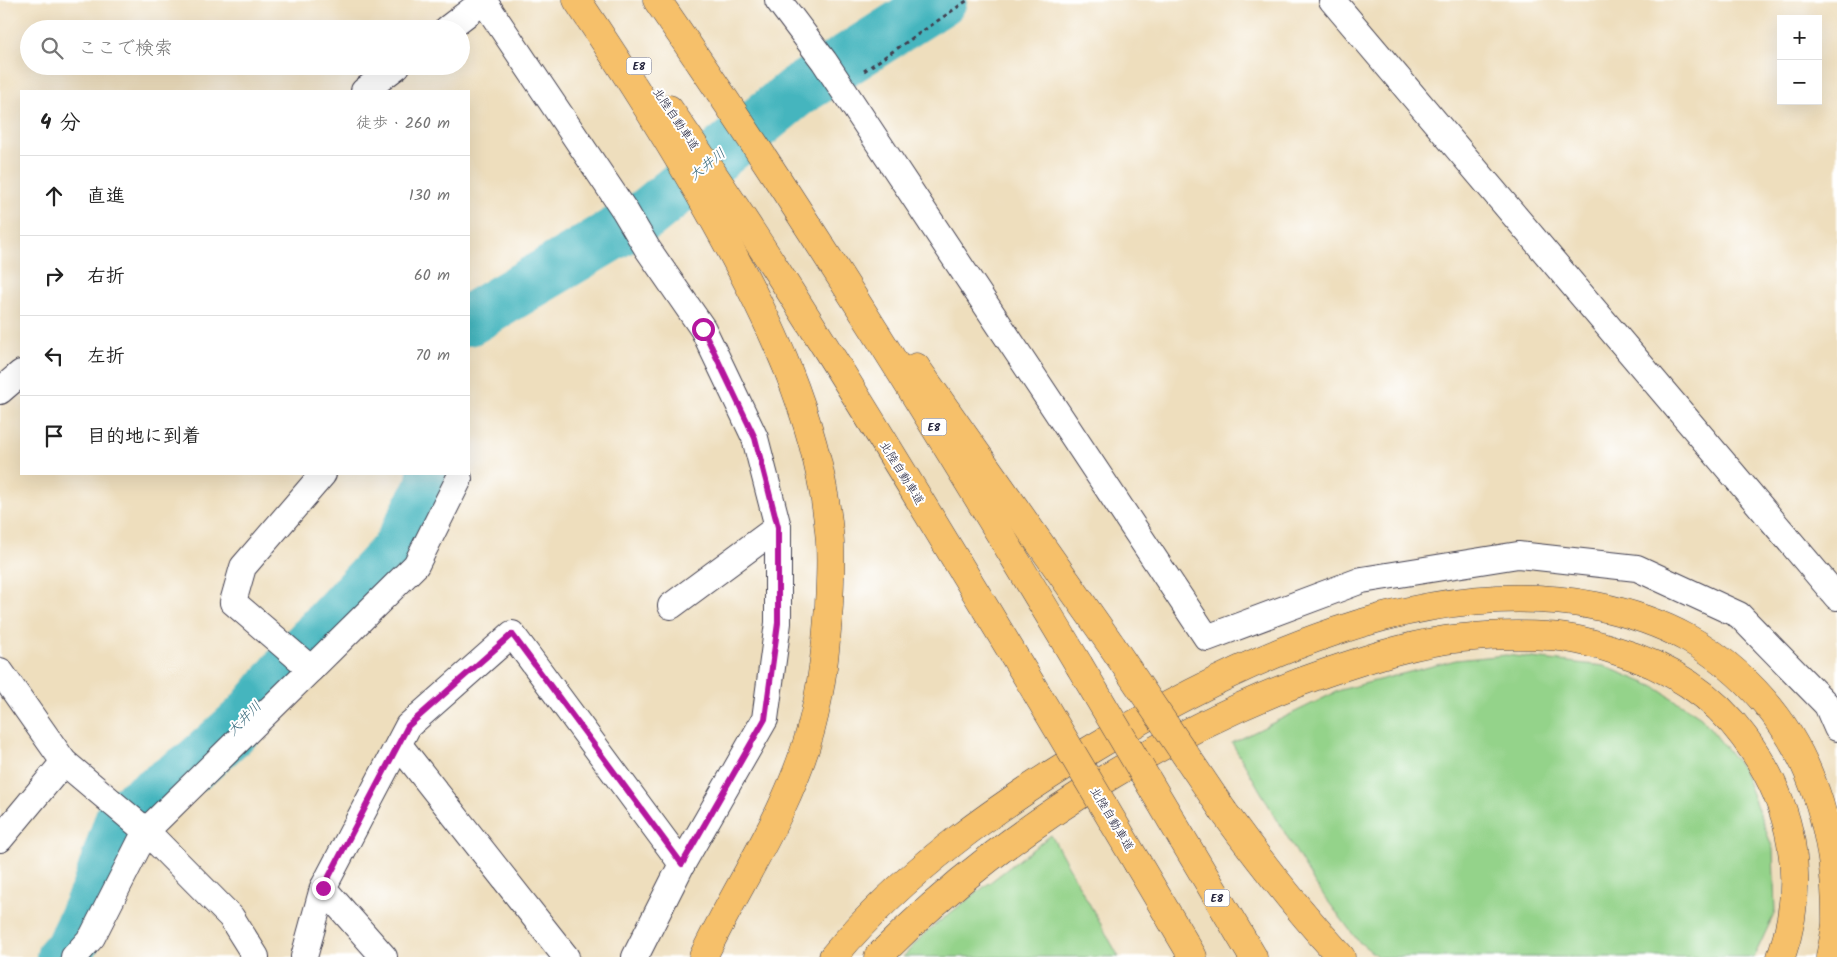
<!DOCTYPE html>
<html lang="ja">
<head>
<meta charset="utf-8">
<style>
  body { margin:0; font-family:Kalam,"Klee One",sans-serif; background:#f6f6f6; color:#222 }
  .controls { position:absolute; right:15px; top:15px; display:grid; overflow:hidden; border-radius:0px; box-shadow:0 5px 20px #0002 }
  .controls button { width:45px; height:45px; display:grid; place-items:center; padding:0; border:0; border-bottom:1px solid #e0e0e0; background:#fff; color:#222; font:25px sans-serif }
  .stop { position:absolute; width:15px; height:15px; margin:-11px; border:4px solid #b5179e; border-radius:50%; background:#fff }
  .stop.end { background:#b5179e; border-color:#fff; box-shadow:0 1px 5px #0008 }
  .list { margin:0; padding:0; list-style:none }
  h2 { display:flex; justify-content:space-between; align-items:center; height:65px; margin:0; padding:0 20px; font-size:21px }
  h2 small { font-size:16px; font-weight:400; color:#767676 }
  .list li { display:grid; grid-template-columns:32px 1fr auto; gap:15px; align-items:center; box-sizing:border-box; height:80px; padding:0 20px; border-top:1px solid #e0e0e0 }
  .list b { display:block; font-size:19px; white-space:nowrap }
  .list em { font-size:16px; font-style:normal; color:#767676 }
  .icon { flex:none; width:28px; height:28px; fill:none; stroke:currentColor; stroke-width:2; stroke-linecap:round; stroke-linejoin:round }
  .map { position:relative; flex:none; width:1837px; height:957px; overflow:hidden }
  .search { position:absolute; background:#fff; box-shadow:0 5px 20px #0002; left:20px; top:20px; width:450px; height:55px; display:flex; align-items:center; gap:12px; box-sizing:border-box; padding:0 18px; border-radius:28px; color:#767676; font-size:19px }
  .panel { position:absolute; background:#fff; box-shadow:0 5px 20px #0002; left:20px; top:90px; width:450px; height:385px; border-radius:0px }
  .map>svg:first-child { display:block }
  .green { fill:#94d38a; stroke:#5b7a62 }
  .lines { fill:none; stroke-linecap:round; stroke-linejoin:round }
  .river { stroke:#45b5be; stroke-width:52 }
  .street-casing { stroke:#413e4e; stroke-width:28 }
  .highway-casing { stroke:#413e4e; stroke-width:29 }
  .path { stroke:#413e4e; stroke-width:3; stroke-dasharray:4 4; stroke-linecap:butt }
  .street { stroke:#fff; stroke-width:26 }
  .highway { stroke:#f6c06b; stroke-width:28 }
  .highway-bridge-casing { stroke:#413e4e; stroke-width:29; stroke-linecap:butt }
  .highway-bridge { stroke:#f6c06b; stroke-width:28 }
  .route { stroke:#b5179e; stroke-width:6 }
  .labels { text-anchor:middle; stroke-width:4; stroke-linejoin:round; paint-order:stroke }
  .shield { fill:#fff; stroke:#646476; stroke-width:1 }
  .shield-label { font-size:11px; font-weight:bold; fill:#22223b }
  .street-label { font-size:12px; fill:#22223b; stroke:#fff }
  .water-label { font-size:14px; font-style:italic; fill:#326476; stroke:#fff }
</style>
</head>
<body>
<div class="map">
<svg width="1837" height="957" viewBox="0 0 1837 957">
  <rect width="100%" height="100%" fill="#fff"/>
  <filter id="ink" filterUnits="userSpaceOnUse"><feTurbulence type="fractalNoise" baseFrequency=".02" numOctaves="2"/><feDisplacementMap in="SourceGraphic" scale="10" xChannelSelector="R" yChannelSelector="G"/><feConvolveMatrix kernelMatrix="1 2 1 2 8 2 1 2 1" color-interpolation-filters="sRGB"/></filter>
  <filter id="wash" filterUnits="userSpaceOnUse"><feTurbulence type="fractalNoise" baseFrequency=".0096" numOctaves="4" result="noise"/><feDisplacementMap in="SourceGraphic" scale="20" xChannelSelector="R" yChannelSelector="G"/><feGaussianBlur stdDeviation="1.12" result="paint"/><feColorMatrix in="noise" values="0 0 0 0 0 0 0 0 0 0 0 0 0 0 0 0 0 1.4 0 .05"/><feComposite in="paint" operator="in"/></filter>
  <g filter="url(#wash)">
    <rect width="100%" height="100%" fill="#eedebd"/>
    <!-- green -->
    <g class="green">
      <polygon points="1506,655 1604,666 1655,687 1701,717 1742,768 1773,849 1775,912 1754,957 1378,957 1358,941 1315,884 1232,743 1340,690 1456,660"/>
      <polygon points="1051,835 1119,957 903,957 926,932"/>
    </g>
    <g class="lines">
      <!-- river -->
      <g class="river">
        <polyline points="469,320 647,214 796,92 941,0"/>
        <polyline points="62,957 68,953 97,890 122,815 196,764 247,718 301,653 397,550 431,486 433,474"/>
      </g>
    </g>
  </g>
  <g filter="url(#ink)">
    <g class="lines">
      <defs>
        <g id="street">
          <polyline points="483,0 625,211 647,248 703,329 755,438 778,527 778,623 765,719 682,864 635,957"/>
          <polyline points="778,0 824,61 1207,638 1362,580 1518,555 1637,568 1739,615 1827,705 1837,728"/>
          <polyline points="1332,0 1837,597"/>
          <polyline points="447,29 485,0"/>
          <polyline points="364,91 397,66"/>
          <polyline points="0,391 21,373"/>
          <polyline points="671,606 778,527"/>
          <polyline points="311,669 416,565 459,479"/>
          <polyline points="0,671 64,762 146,831 92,937 74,957"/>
          <polyline points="399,745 566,957"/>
          <polyline points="0,839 64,762"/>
          <polyline points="256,957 231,917 146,831 311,669 233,602 243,567 323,474"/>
          <polyline points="304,957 323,888"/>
          <polyline points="384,957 323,888 408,726 512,634 682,864"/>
        </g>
        <g id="highway">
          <path d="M577,0C625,71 671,144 713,218C768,316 818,418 829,531C832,555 830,581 829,605C826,647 822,688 811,729C789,811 739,882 703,957"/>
          <path d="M657,0C807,216 944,440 1079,665"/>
          <path d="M669,109C800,298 917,496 1036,692"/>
          <polyline points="916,367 1112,646"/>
          <path d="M1224,812C1261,863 1299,911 1341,957"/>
          <polyline points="1182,838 1253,957"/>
          <polyline points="1138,864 1193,957"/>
          <path d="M833,957C905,870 999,805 1095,747C1238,661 1425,572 1596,606C1664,620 1717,647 1763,700C1816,760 1837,843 1836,924C1835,935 1832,946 1830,957"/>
          <path d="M878,957C950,884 1023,829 1110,776C1180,734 1253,697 1331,671C1373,657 1418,642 1462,638C1490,635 1520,634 1548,636C1570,637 1593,643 1614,650C1665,665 1712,693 1744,737C1793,803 1808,879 1781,957"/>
        </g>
      </defs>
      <!-- street casing -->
      <use href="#street" class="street-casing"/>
      <!-- highway casing -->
      <use href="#highway" class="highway-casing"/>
      <!-- path -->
      <polyline class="path" points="864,71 968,0"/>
      <!-- street -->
      <use href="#street" class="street"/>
      <!-- highway -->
      <use href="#highway" class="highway"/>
      <defs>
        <g id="highway-bridge">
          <polyline points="1112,646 1224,812"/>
          <polyline points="1079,665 1182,838"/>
          <polyline points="1036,692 1138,864"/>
        </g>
      </defs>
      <!-- highway-bridge casing -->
      <use href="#highway-bridge" class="highway-bridge-casing"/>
      <!-- highway-bridge -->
      <use href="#highway-bridge" class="highway-bridge"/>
    </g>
  </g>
  <g class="lines" filter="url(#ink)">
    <!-- route -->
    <polyline class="route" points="323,888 408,726 512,634 682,864 765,719 778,623 778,527 755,438 703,329"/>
  </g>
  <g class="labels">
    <!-- shield labels -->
    <g class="shield">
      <rect x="626.5" y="57.5" width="25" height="17" rx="4"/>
      <rect x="921.5" y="418.5" width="25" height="17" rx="4"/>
      <rect x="1204.5" y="889.5" width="25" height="17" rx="4"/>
    </g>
    <g class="shield-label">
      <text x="639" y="70">E8</text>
      <text x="934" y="431">E8</text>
      <text x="1217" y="902">E8</text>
    </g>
    <!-- street labels -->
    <g class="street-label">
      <text transform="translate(676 119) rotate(56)" y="4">北陸自動車道</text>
      <text transform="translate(902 473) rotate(58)" y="4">北陸自動車道</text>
      <text transform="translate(1112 819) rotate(59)" y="4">北陸自動車道</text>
    </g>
    <!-- water labels -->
    <g class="water-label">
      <text transform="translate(707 164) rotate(-39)" y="5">大井川</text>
      <text transform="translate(244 718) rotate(-46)" y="5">大井川</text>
    </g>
  </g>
</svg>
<div class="controls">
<button>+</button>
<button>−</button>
</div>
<div class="stop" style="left:703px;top:329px"></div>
<div class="stop end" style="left:323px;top:888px"></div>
<div class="search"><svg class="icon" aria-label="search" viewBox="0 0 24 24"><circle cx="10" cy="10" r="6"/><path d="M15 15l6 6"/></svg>ここで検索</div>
<section class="panel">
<h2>4 分<small>徒歩 · 260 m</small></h2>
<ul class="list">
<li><svg class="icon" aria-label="ahead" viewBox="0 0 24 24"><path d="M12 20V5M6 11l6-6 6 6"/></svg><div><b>直進</b></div><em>130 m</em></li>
<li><svg class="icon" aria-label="right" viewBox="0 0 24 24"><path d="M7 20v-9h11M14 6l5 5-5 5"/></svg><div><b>右折</b></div><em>60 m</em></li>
<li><svg class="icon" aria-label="left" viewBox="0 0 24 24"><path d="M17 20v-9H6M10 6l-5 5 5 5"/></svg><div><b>左折</b></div><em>70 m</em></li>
<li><svg class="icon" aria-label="arrive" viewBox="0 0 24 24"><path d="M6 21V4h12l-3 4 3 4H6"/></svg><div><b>目的地に到着</b></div></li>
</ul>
</section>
</div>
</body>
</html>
